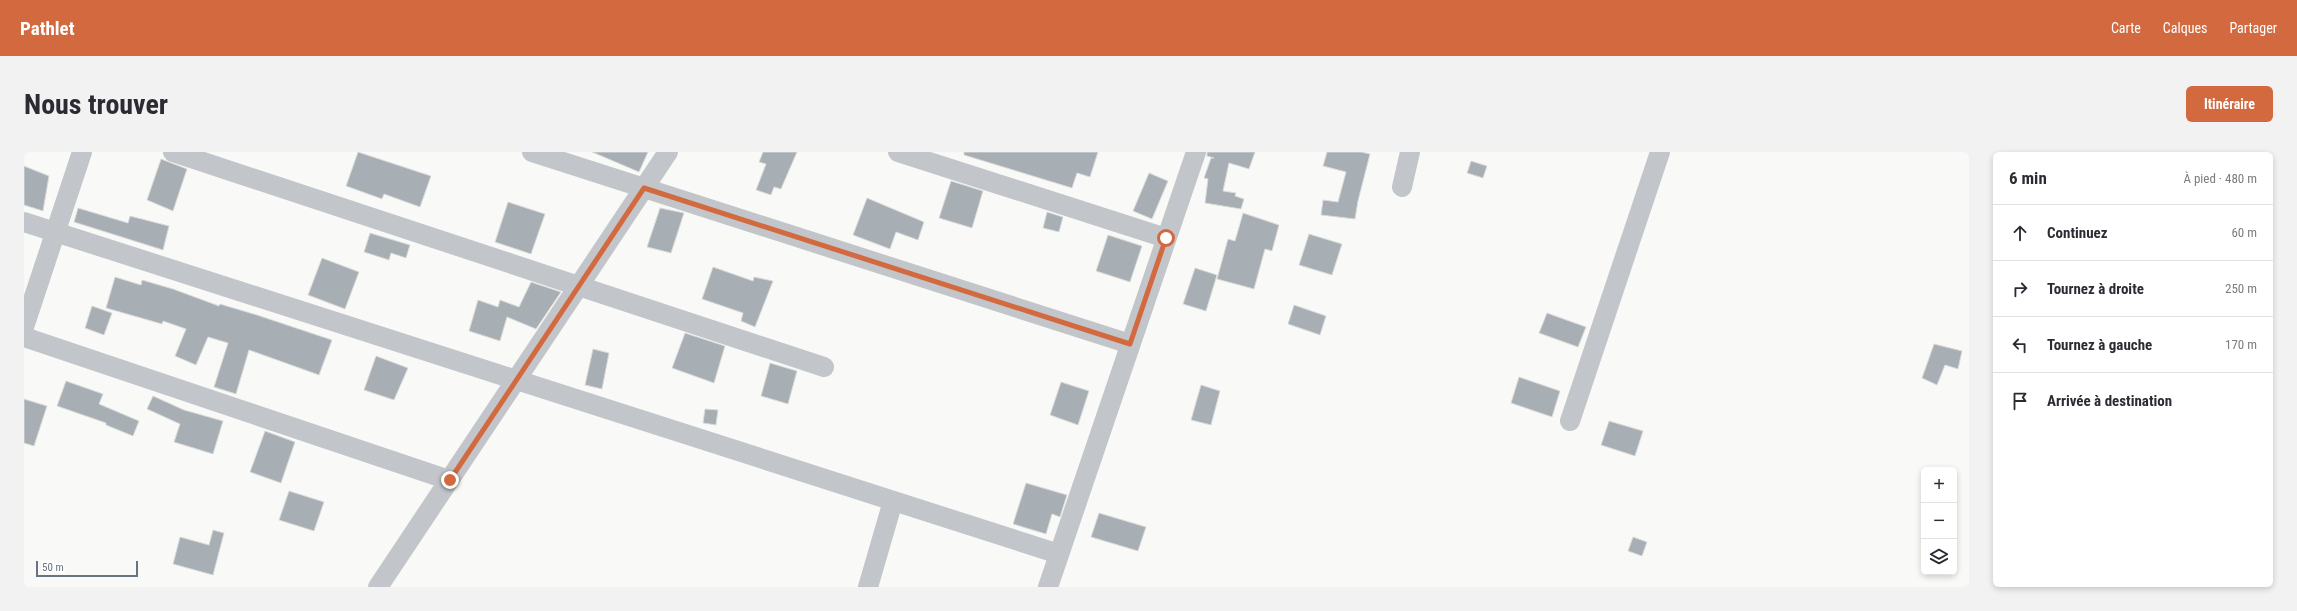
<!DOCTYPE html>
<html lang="fr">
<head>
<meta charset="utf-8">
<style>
  body { margin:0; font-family:"Roboto Condensed",sans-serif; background:#f2f2f3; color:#2b2b33 }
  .controls { position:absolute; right:12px; bottom:12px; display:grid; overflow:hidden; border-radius:6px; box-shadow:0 2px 6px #0003 }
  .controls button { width:36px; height:36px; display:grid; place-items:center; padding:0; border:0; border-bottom:1px solid #e1e1e2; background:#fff; color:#2b2b33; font:20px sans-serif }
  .scale { position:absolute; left:12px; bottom:10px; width:102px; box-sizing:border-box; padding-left:4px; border:2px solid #677480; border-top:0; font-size:11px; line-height:14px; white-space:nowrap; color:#677480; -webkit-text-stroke:3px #fff; paint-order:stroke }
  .stop { position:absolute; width:12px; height:12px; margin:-9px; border:3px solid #d3693e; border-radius:50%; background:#fff }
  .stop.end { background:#d3693e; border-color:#fff; box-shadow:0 1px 4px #0008 }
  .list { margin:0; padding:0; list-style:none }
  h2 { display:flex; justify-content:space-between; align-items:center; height:52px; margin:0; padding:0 16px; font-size:17px }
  h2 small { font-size:13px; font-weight:400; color:#7c7c81 }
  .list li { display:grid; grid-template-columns:26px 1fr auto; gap:12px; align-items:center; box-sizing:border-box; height:56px; padding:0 16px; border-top:1px solid #e1e1e2 }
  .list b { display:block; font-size:15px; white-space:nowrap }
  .list em { font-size:13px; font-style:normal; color:#7c7c81 }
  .icon { flex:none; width:22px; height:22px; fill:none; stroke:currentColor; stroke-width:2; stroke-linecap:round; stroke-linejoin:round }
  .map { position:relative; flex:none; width:1945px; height:435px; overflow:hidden; border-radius:6px }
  header { display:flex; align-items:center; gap:24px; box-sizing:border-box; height:56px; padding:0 20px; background:#d3693e; color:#fff }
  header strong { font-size:19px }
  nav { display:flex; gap:22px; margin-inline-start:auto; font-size:14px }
  .intro { display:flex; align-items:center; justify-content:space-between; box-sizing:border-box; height:96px; padding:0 24px }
  h1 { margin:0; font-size:28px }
  .button { padding:10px 18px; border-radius:6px; background:#d3693e; color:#fff; font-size:14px; font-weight:700 }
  main { display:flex; gap:24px; padding:0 24px }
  aside { flex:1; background:#fff; border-radius:6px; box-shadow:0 2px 6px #0003 }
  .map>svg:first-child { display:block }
  .building { fill:#a7aeb4; stroke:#dbdcda }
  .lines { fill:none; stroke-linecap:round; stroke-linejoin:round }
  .minor { stroke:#c2c5c9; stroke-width:20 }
  .route { stroke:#d3693e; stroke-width:5 }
</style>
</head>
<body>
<header>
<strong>Pathlet</strong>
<nav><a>Carte</a><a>Calques</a><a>Partager</a></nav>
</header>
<div class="intro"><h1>Nous trouver</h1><a class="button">Itinéraire</a></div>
<main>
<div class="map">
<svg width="1945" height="435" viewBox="0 0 1945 435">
  <rect width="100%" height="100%" fill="#f9faf8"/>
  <!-- building -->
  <g class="building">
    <polygon points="334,0 407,24 396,55 360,42 358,47 322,34"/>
    <polygon points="568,0 624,0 615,20"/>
    <polygon points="739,0 773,0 757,37 750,35 747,43 732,38 742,12 735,10"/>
    <polygon points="940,0 1074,0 1066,25 1053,21 1048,36 940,3"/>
    <polygon points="1183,0 1231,0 1225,17 1205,11 1199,39 1212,41 1211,44 1220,47 1217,57 1181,51 1184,27 1180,26 1187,6 1190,6 1183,4"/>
    <polygon points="1303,0 1337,0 1346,2 1334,49 1331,67 1297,63 1299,48 1314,50 1322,20 1299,14"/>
    <polygon points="137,7 163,17 149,59 123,48"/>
    <polygon points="1447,9 1463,14 1459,26 1443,21"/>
    <polygon points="0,14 25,24 19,59 0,53"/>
    <polygon points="1125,21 1144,29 1128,67 1109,59"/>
    <polygon points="927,29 959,39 948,76 915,66"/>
    <polygon points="843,46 900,70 894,88 872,80 866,97 829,83"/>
    <polygon points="484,50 521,62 507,102 471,90"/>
    <polygon points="54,56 104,71 106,64 145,74 139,98 50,70"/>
    <polygon points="636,56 660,61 647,101 623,95"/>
    <polygon points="1023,60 1039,65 1035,80 1019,76"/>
    <polygon points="1219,61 1255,73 1248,99 1241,97 1230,137 1193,127 1204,87 1211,89"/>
    <polygon points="346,81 386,93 382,106 367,101 365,108 340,100"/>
    <polygon points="1285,82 1318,92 1308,123 1275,113"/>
    <polygon points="1084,83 1118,94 1106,130 1072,119"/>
    <polygon points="298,106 335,120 321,157 284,143"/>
    <polygon points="689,115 729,129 730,125 749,129 731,175 717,169 719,161 678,147"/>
    <polygon points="1171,116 1193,123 1182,159 1159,152"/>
    <polygon points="91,125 117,133 118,128 149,137 195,154 196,152 233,163 308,188 295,223 225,198 212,242 190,235 204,191 184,185 172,213 151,204 162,177 139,169 138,172 82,156"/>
    <polygon points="507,130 537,140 512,177 483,165 476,189 445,179 454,148 474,155 476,148 495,155"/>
    <polygon points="1270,153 1302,164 1296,183 1264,172"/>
    <polygon points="68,154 88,161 80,183 61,176"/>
    <polygon points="1523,161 1562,175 1554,195 1515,181"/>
    <polygon points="661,181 701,194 690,231 648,216"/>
    <polygon points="1910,192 1938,199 1934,217 1921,213 1913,233 1898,226"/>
    <polygon points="569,197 585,201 578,237 561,233"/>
    <polygon points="352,204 384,216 370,248 340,238"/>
    <polygon points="746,211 773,219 764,252 737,244"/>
    <polygon points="1495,225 1536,239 1528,265 1487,251"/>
    <polygon points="42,229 79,242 75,252 115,269 109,284 82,273 82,271 33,254"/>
    <polygon points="1037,230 1065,239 1054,273 1026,263"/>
    <polygon points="1177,233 1196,239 1187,273 1167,268"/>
    <polygon points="129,244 160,258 199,269 189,302 150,290 156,272 123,257"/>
    <polygon points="0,247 23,254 10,294 0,291"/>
    <polygon points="681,257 694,258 692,273 679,271"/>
    <polygon points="1585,269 1619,279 1611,304 1577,293"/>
    <polygon points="241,279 271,290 257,331 226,320"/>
    <polygon points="1002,331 1043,343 1036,365 1028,362 1022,382 989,372"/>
    <polygon points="265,339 300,350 290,379 255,368"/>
    <polygon points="1075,361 1122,375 1114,399 1067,385"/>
    <polygon points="189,378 200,381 189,423 149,412 156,385 185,393"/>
    <polygon points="1609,385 1623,390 1618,404 1604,399"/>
  </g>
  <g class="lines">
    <!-- minor -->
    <g class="minor">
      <polyline points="149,0 800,215"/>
      <polyline points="508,0 1106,192"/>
      <polyline points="874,0 1142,86"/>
      <polyline points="1378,35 1386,0"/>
      <polyline points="0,70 1035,402"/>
      <polyline points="0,175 58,0"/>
      <polyline points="0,185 425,328"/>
      <polyline points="1546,269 1636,0"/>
      <polyline points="354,435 644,0"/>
      <polyline points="844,435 869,349"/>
      <polyline points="1024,435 1172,0"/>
    </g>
  </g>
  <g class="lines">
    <!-- route -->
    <polyline class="route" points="426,328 620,36 1106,192 1142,86"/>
  </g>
</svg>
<div class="controls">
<button>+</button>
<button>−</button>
<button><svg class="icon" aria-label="layers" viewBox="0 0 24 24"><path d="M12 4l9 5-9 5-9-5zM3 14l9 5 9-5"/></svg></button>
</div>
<div class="scale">50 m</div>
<div class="stop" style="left:1142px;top:86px"></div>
<div class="stop end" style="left:426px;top:328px"></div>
</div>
<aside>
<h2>6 min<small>À pied · 480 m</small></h2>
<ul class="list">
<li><svg class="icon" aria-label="ahead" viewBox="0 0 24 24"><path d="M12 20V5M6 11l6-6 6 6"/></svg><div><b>Continuez</b></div><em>60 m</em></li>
<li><svg class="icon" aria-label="right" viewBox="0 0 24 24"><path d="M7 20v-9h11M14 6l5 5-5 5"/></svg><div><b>Tournez à droite</b></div><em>250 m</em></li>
<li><svg class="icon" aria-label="left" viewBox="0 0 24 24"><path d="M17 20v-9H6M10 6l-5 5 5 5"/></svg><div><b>Tournez à gauche</b></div><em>170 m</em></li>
<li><svg class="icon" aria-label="arrive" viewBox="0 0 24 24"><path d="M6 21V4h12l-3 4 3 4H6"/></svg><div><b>Arrivée à destination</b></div></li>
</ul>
</aside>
</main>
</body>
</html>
